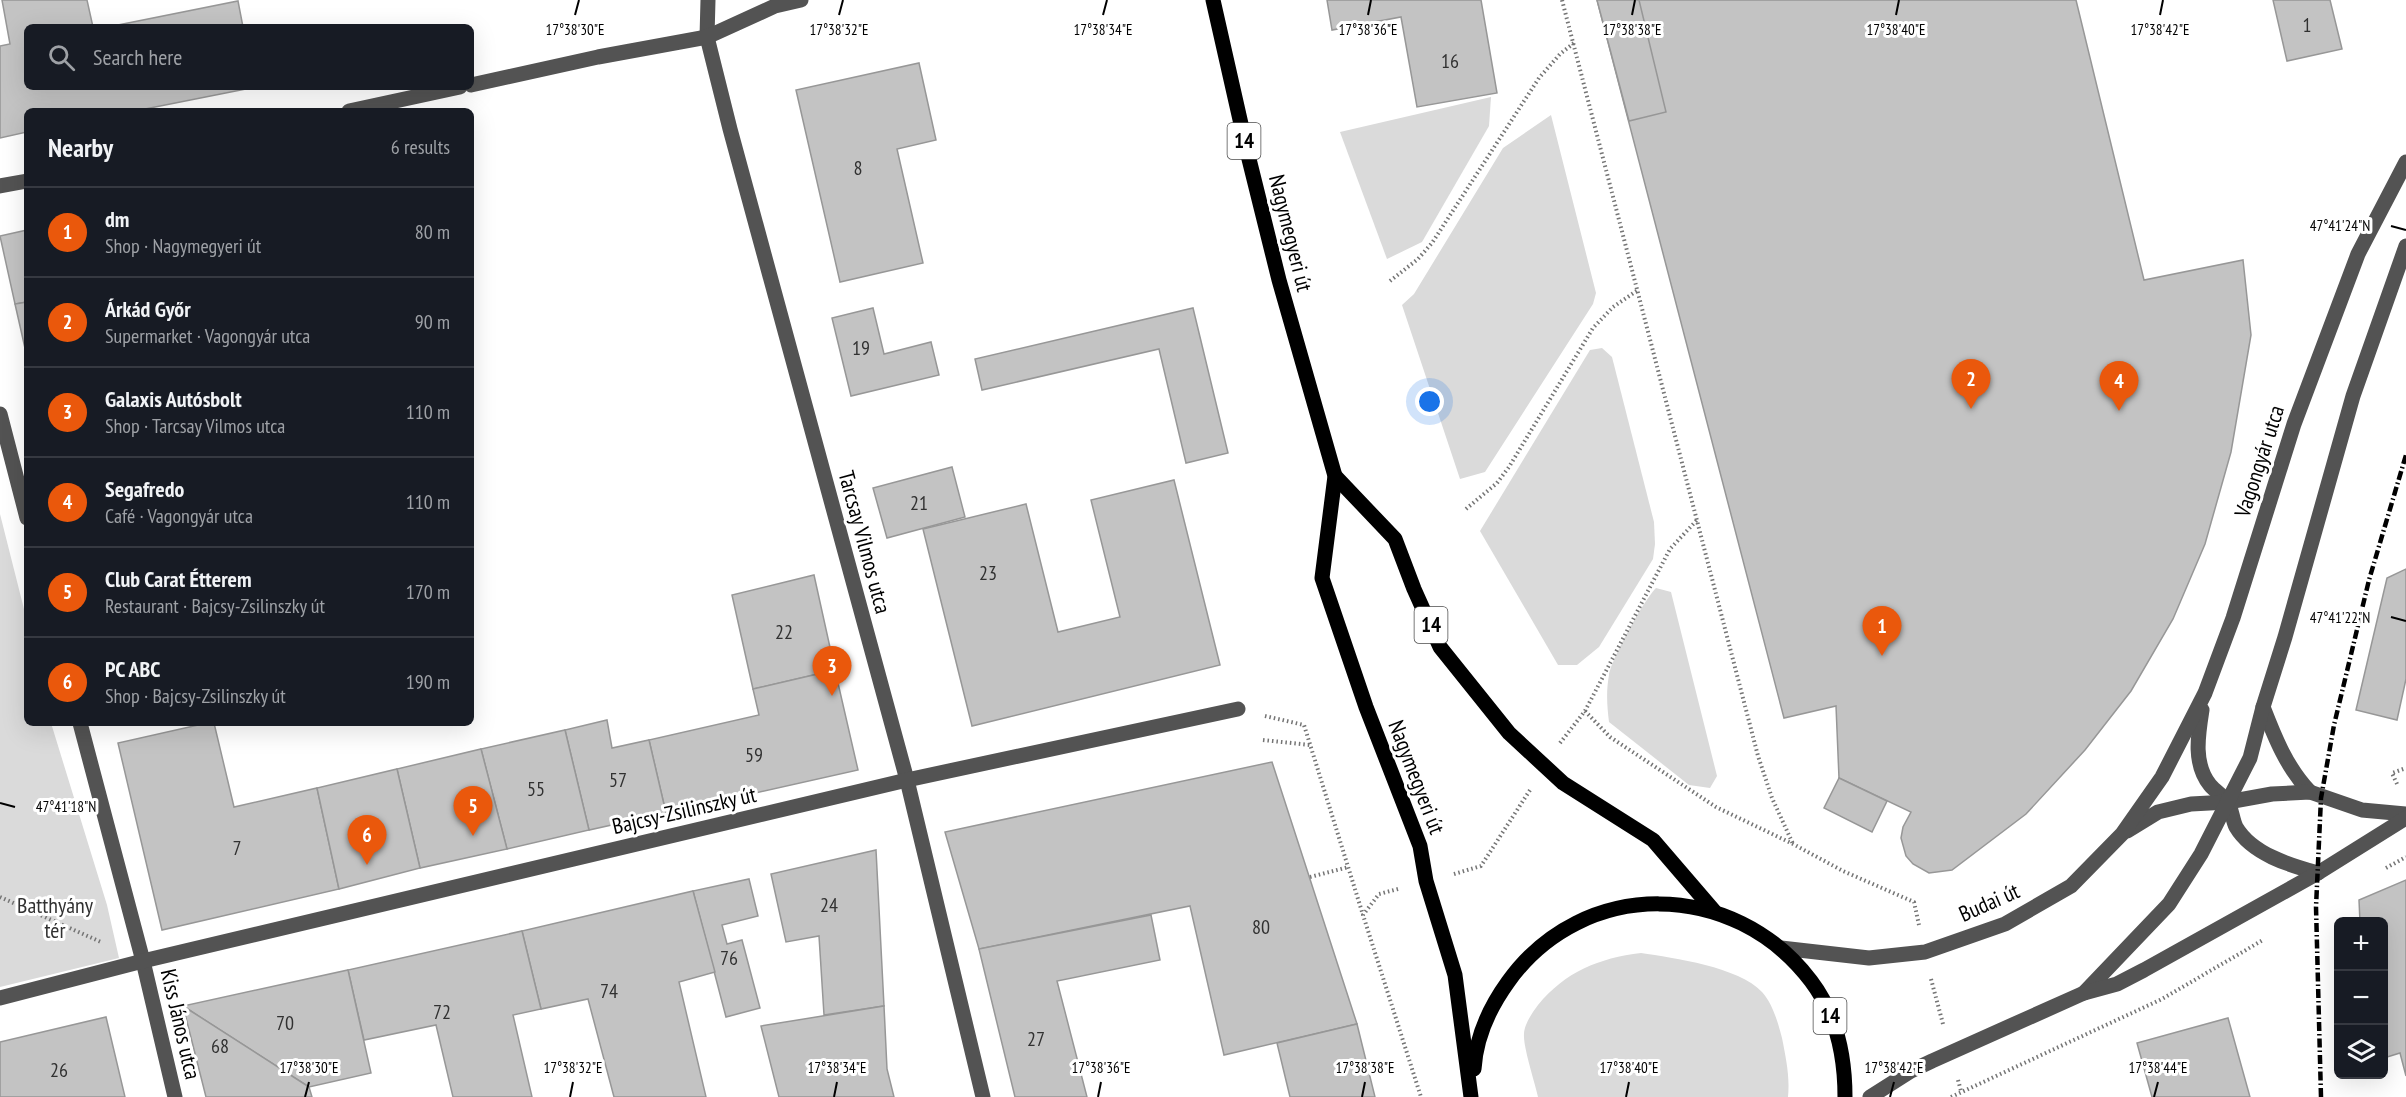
<!DOCTYPE html>
<html lang="en">
<head>
<meta charset="utf-8">
<style>
  body { margin:0; font-family:"PT Sans Narrow",sans-serif; background:#20242c; color:#f1f3f6 }
  .controls { position:absolute; right:18px; bottom:18px; display:grid; overflow:hidden; border-radius:9px; box-shadow:0 6px 24px #0002 }
  .controls button { width:54px; height:54px; display:grid; place-items:center; padding:0; border:0; border-bottom:2px solid #363941; background:#171b24; color:#f1f3f6; font:30px sans-serif }
  .you { position:absolute; left:1430px; top:402px; width:21px; height:21px; margin:-15px; border:4px solid #fff; border-radius:50%; background:#1a73e8; box-shadow:0 0 0 9px #1a73e833 }
  .badge { display:grid; place-items:center; width:39px; height:39px; border-radius:50%; background:#ea580c; color:#fff; font-size:20px; font-weight:700 }
  .pin { position:absolute; translate:-50% -50px; filter:drop-shadow(0 2px 3px #0008) }
  .pin::after { content:''; position:absolute; top:32px; width:21px; height:18px; background:inherit; clip-path:polygon(0 0,100% 0,50% 100%) }
  .list { margin:0; padding:0; list-style:none }
  h2 { display:flex; justify-content:space-between; align-items:center; height:78px; margin:0; padding:0 24px; font-size:26px }
  h2 small { font-size:20px; font-weight:400; color:#9ea1a6 }
  .list li { display:grid; grid-template-columns:39px 1fr auto; gap:18px; align-items:center; box-sizing:border-box; height:90px; padding:0 24px; border-top:2px solid #363941 }
  .list b { display:block; font-size:22px; white-space:nowrap }
  .list p { margin:0; font-size:20px; white-space:nowrap; color:#9ea1a6 }
  .list em { font-size:20px; font-style:normal; color:#9ea1a6 }
  .icon { flex:none; width:33px; height:33px; fill:none; stroke:currentColor; stroke-width:2; stroke-linecap:round; stroke-linejoin:round }
  .map { position:relative; flex:none; width:2406px; height:1097px; overflow:hidden }
  .search { position:absolute; background:#171b24; box-shadow:0 6px 24px #0002; left:24px; top:24px; width:450px; height:66px; display:flex; align-items:center; gap:15px; box-sizing:border-box; padding:0 21px; border-radius:9px; color:#9ea1a6; font-size:22px }
  .panel { position:absolute; background:#171b24; box-shadow:0 6px 24px #0002; left:24px; top:108px; width:450px; height:618px; border-radius:9px }
  .map>svg:first-child { display:block }
  .green { fill:#dadada }
  .building { fill:#c3c3c3; stroke:#979797; stroke-width:1.5 }
  .lines { fill:none; stroke-linecap:round; stroke-linejoin:round }
  .path { stroke:#757575; stroke-width:4; stroke-dasharray:1.5 3; stroke-linecap:butt }
  .minor { stroke:#535353; stroke-width:15 }
  .major { stroke:#000; stroke-width:15 }
  .rail { stroke:#000; stroke-width:4.5; stroke-dasharray:9 3 1.5 3; stroke-linecap:butt }
  .ticks { fill:none; stroke:#000; stroke-width:2 }
  .labels { text-anchor:middle; stroke-width:6; stroke-linejoin:round; paint-order:stroke }
  .number-label { font-size:20px; fill:#313131 }
  .shield { fill:#fff; stroke:#4c4c4c; stroke-width:1.5 }
  .shield-label { font-size:21px; font-weight:bold; fill:#000 }
  .street-label { font-size:22px; fill:#000; stroke:#fff }
  .park-label { font-size:22px; fill:#313131; stroke:#fff }
  .ticks-label { font-size:15px; text-anchor:middle; fill:#000; stroke:#fff; stroke-width:6; stroke-linejoin:round; paint-order:stroke }
</style>
</head>
<body>
<div class="map">
<svg width="2406" height="1097" viewBox="0 0 2406 1097">
  <rect width="100%" height="100%" fill="#fff"/>
  <!-- green -->
  <g class="green">
    <polygon points="1491,97 1489,126 1422,242 1387,259 1340,132"/>
    <polygon points="1551,115 1596,293 1593,304 1485,472 1460,479 1402,305 1414,294 1503,148"/>
    <polygon points="1602,348 1612,357 1654,522 1655,544 1653,559 1599,647 1577,665 1558,665 1480,531 1590,350"/>
    <polygon points="0,514 27,621 27,723 51,723 107,905 119,958 0,987"/>
    <path d="M1656,588L1671,592L1717,776L1710,788L1689,785L1609,722C1607,706 1606,691 1609,675C1612,658 1644,600 1656,588Z"/>
    <path d="M1641,953C1674,958 1739,967 1762,992C1773,1004 1778,1023 1782,1038C1786,1058 1790,1077 1788,1097H1538C1535,1083 1523,1047 1524,1034C1524,1025 1532,1013 1538,1005C1565,972 1599,958 1641,953Z"/>
  </g>
  <!-- building -->
  <g class="building">
    <polygon points="2,0 87,0 93,27 27,27 27,87 256,87 135,111 27,111 27,132 0,138 0,46 10,44"/>
    <polygon points="1327,0 1481,0 1497,93 1417,107 1401,17 1332,30"/>
    <polygon points="1597,0 2076,0 2144,280 2243,260 2251,335 2231,452 2205,544 2173,619 2131,691 2085,750 2026,814 1952,870 1929,873 1913,864 1906,856 1901,838 1903,827 1911,812 1839,778 1836,706 1784,718"/>
    <polygon points="1597,0 1639,0 1666,112 1629,121"/>
    <polygon points="2273,0 2330,0 2342,49 2287,61"/>
    <polygon points="238,1 243,27 108,27"/>
    <polygon points="919,63 936,140 897,149 923,263 840,282 796,90"/>
    <polygon points="27,230 27,302 15,304 0,236"/>
    <polygon points="27,302 27,357 15,304"/>
    <polygon points="873,308 884,354 931,342 939,375 851,396 832,318"/>
    <polygon points="1193,308 1228,453 1186,463 1159,349 982,390 975,359"/>
    <polygon points="952,467 965,517 887,538 873,488"/>
    <polygon points="1174,480 1220,665 972,726 923,529 1026,504 1058,632 1120,617 1091,500"/>
    <polygon points="2406,569 2406,679 2397,720 2356,710 2387,578"/>
    <polygon points="814,575 835,670 753,689 732,595"/>
    <polygon points="835,670 858,770 666,813 649,740 759,715 753,689"/>
    <polygon points="607,720 612,748 649,740 666,813 589,830 565,730"/>
    <polygon points="207,723 214,723 234,807 317,788 339,889 162,930 118,743"/>
    <polygon points="565,730 589,830 507,849 481,749"/>
    <polygon points="481,749 507,849 420,868 397,769"/>
    <polygon points="1272,762 1357,1024 1224,1055 1190,906 979,949 945,832"/>
    <polygon points="397,769 420,868 339,889 317,788"/>
    <polygon points="1839,778 1887,801 1872,832 1824,808"/>
    <polygon points="876,850 884,1006 824,1015 819,936 786,942 771,874"/>
    <polygon points="749,879 758,916 722,925 727,944 742,940 760,1008 726,1017 693,891"/>
    <polygon points="2406,880 2406,1076 2400,1053 2384,1058 2384,922 2360,922 2359,900"/>
    <polygon points="693,891 715,972 679,982 706,1097 614,1097 588,999 541,1009 522,931"/>
    <polygon points="1151,915 1160,960 1057,981 1087,1097 1015,1097 979,949"/>
    <polygon points="522,931 541,1009 513,1015 532,1097 453,1097 436,1025 364,1040 348,970"/>
    <polygon points="348,970 371,1073 309,1087 183,1006"/>
    <polygon points="183,1006 309,1087 312,1097 206,1097"/>
    <polygon points="884,1006 887,1069 894,1097 779,1097 761,1026"/>
    <polygon points="106,1017 125,1097 0,1097 0,1042"/>
    <polygon points="2228,1018 2250,1097 2152,1097 2137,1043"/>
    <polygon points="1357,1024 1375,1097 1290,1097 1277,1043"/>
  </g>
  <g class="lines">
    <!-- path -->
    <g class="path">
      <polyline points="1562,0 1758,756 1772,798 1793,844"/>
      <polyline points="1390,281 1418,259 1432,243 1539,78 1560,54 1574,43"/>
      <polyline points="1466,509 1497,483 1509,467 1593,328 1613,307 1638,290"/>
      <polyline points="1585,711 1610,737 1716,807 1793,844 1843,871 1914,902 1919,925"/>
      <polyline points="1265,716 1304,725 1363,915"/>
      <polyline points="1263,740 1310,745"/>
      <polyline points="1560,743 1585,711 1670,549 1697,520"/>
      <polyline points="2397,784 2392,773 2406,768"/>
      <polyline points="2386,868 2406,857"/>
      <polyline points="1454,874 1481,866 1530,790"/>
      <polyline points="1310,877 1349,867"/>
      <polyline points="1398,889 1379,894 1363,915 1421,1097"/>
      <polyline points="0,897 101,942"/>
      <polyline points="1931,979 1943,1024"/>
      <polyline points="1958,1080 1961,1091"/>
      <polyline points="1951,1097 2162,999 2263,940"/>
    </g>
    <!-- minor -->
    <g class="minor">
      <polyline points="708,0 707,37 730,129 907,780 983,1097"/>
      <polyline points="471,85 598,57 707,37 775,6 801,0"/>
      <polyline points="349,111 460,87"/>
      <polyline points="0,186 27,181"/>
      <polyline points="0,414 27,518"/>
      <path d="M2263,707C2275,738 2287,768 2310,792"/>
      <path d="M2202,710C2198,735 2193,764 2210,785C2215,791 2222,795 2227,801C2232,808 2232,819 2236,827C2252,854 2289,865 2318,873"/>
      <polyline points="80,723 143,961 175,1097"/>
      <polyline points="2127,831 2158,812 2191,804 2228,802 2272,794 2310,792 2362,810 2406,814"/>
      <polyline points="1781,948 1869,958 1925,952 2005,924 2071,886 2122,834 2162,777 2205,693 2233,618 2294,424 2358,254 2406,162"/>
      <polyline points="2084,993 2169,904 2201,854 2250,758 2263,707 2285,637 2353,396 2406,246"/>
      <polyline points="0,998 143,961 907,780 1238,709"/>
      <polyline points="1870,1097 1911,1071 1932,1061 2084,993 2117,984 2144,970 2318,873 2406,818"/>
    </g>
    <!-- major -->
    <g class="major">
      <polyline points="1213,0 1248,155 1279,280 1335,476 1322,578 1366,707 1420,846 1426,881 1455,975 1471,1097"/>
      <polyline points="1335,476 1395,539 1414,589 1440,647 1509,733 1563,783 1653,840 1714,911"/>
      <path d="M1474,1069C1476,1037 1490,1007 1508,982C1583,877 1734,879 1811,981C1836,1014 1845,1057 1845,1097"/>
    </g>
    <!-- rail -->
    <polyline class="rail" points="2321,1097 2316,907 2321,798 2334,725 2369,580 2406,455"/>
  </g>
  <!-- ticks -->
  <path class="ticks" d="M575,15L579,0M839,15L843,0M1103,15L1107,0M1368,15L1371,0M1632,15L1635,0M1896,15L1899,0M2160,15L2163,0M2391,226L2406,230M2391,617L2406,621M0,803L15,807M305,1097L309,1082M570,1097L573,1082M834,1097L837,1082M1098,1097L1101,1082M1362,1097L1365,1082M1626,1097L1629,1082M1890,1097L1894,1082M2154,1097L2158,1082"/>
  <g class="labels">
    <!-- number labels -->
    <g class="number-label">
      <text x="2307" y="32">1</text>
      <text x="1450" y="68">16</text>
      <text x="858" y="175">8</text>
      <text x="861" y="355">19</text>
      <text x="919" y="510">21</text>
      <text x="988" y="580">23</text>
      <text x="784" y="639">22</text>
      <text x="754" y="762">59</text>
      <text x="618" y="787">57</text>
      <text x="536" y="796">55</text>
      <text x="237" y="855">7</text>
      <text x="829" y="912">24</text>
      <text x="1261" y="934">80</text>
      <text x="729" y="965">76</text>
      <text x="609" y="998">74</text>
      <text x="442" y="1019">72</text>
      <text x="285" y="1030">70</text>
      <text x="1036" y="1046">27</text>
      <text x="220" y="1053">68</text>
      <text x="59" y="1077">26</text>
    </g>
    <!-- shield labels -->
    <g class="shield">
      <rect x="1227.5" y="123" width="33" height="36" rx="4.5"/>
      <rect x="1414.5" y="607" width="33" height="36" rx="4.5"/>
      <rect x="1813.5" y="998" width="33" height="36" rx="4.5"/>
    </g>
    <g class="shield-label">
      <text x="1244" y="148">14</text>
      <text x="1431" y="632">14</text>
      <text x="1830" y="1023">14</text>
    </g>
    <!-- street labels -->
    <g class="street-label">
      <text transform="translate(1291 233) rotate(76)" y="8">Nagymegyeri út</text>
      <text transform="translate(2259 461) rotate(-72)" y="8">Vagongyár utca</text>
      <text transform="translate(865 542) rotate(75)" y="8">Tarcsay Vilmos utca</text>
      <text transform="translate(1417 777) rotate(69)" y="8">Nagymegyeri út</text>
      <text transform="translate(684 810) rotate(-13)" y="8">Bajcsy-Zsilinszky út</text>
      <text transform="translate(1989 902) rotate(-24)" y="8">Budai út</text>
      <text transform="translate(181 1024) rotate(77)" y="8">Kiss János utca</text>
    </g>
    <!-- park labels -->
    <g class="park-label">
      <text x="55" y="913">Batthyány<tspan x="55" dy="25">tér</tspan></text>
    </g>
  </g>
  <g class="ticks-label">
    <text x="575" y="35">17°38'30"E</text>
    <text x="839" y="35">17°38'32"E</text>
    <text x="1103" y="35">17°38'34"E</text>
    <text x="1368" y="35">17°38'36"E</text>
    <text x="1632" y="35">17°38'38"E</text>
    <text x="1896" y="35">17°38'40"E</text>
    <text x="2160" y="35">17°38'42"E</text>
    <text x="2340" y="231">47°41'24"N</text>
    <text x="2340" y="623">47°41'22"N</text>
    <text x="66" y="812">47°41'18"N</text>
    <text x="309" y="1073">17°38'30"E</text>
    <text x="573" y="1073">17°38'32"E</text>
    <text x="837" y="1073">17°38'34"E</text>
    <text x="1101" y="1073">17°38'36"E</text>
    <text x="1365" y="1073">17°38'38"E</text>
    <text x="1629" y="1073">17°38'40"E</text>
    <text x="1894" y="1073">17°38'42"E</text>
    <text x="2158" y="1073">17°38'44"E</text>
  </g>
</svg>
<div class="controls">
<button>+</button>
<button>−</button>
<button><svg class="icon" aria-label="layers" viewBox="0 0 24 24"><path d="M12 4l9 5-9 5-9-5zM3 14l9 5 9-5"/></svg></button>
</div>
<div class="you"></div>
<div class="pin badge" style="left:1882px;top:656px">1</div>
<div class="pin badge" style="left:1971px;top:409px">2</div>
<div class="pin badge" style="left:832px;top:696px">3</div>
<div class="pin badge" style="left:2119px;top:411px">4</div>
<div class="pin badge" style="left:473px;top:836px">5</div>
<div class="pin badge" style="left:367px;top:865px">6</div>
<div class="search"><svg class="icon" aria-label="search" viewBox="0 0 24 24"><circle cx="10" cy="10" r="6"/><path d="M15 15l6 6"/></svg>Search here</div>
<section class="panel">
<h2>Nearby<small>6 results</small></h2>
<ul class="list">
<li><span class="badge">1</span><div><b>dm</b><p>Shop · Nagymegyeri út</p></div><em>80 m</em></li>
<li><span class="badge">2</span><div><b>Árkád Győr</b><p>Supermarket · Vagongyár utca</p></div><em>90 m</em></li>
<li><span class="badge">3</span><div><b>Galaxis Autósbolt</b><p>Shop · Tarcsay Vilmos utca</p></div><em>110 m</em></li>
<li><span class="badge">4</span><div><b>Segafredo</b><p>Café · Vagongyár utca</p></div><em>110 m</em></li>
<li><span class="badge">5</span><div><b>Club Carat Étterem</b><p>Restaurant · Bajcsy-Zsilinszky út</p></div><em>170 m</em></li>
<li><span class="badge">6</span><div><b>PC ABC</b><p>Shop · Bajcsy-Zsilinszky út</p></div><em>190 m</em></li>
</ul>
</section>
</div>
</body>
</html>
